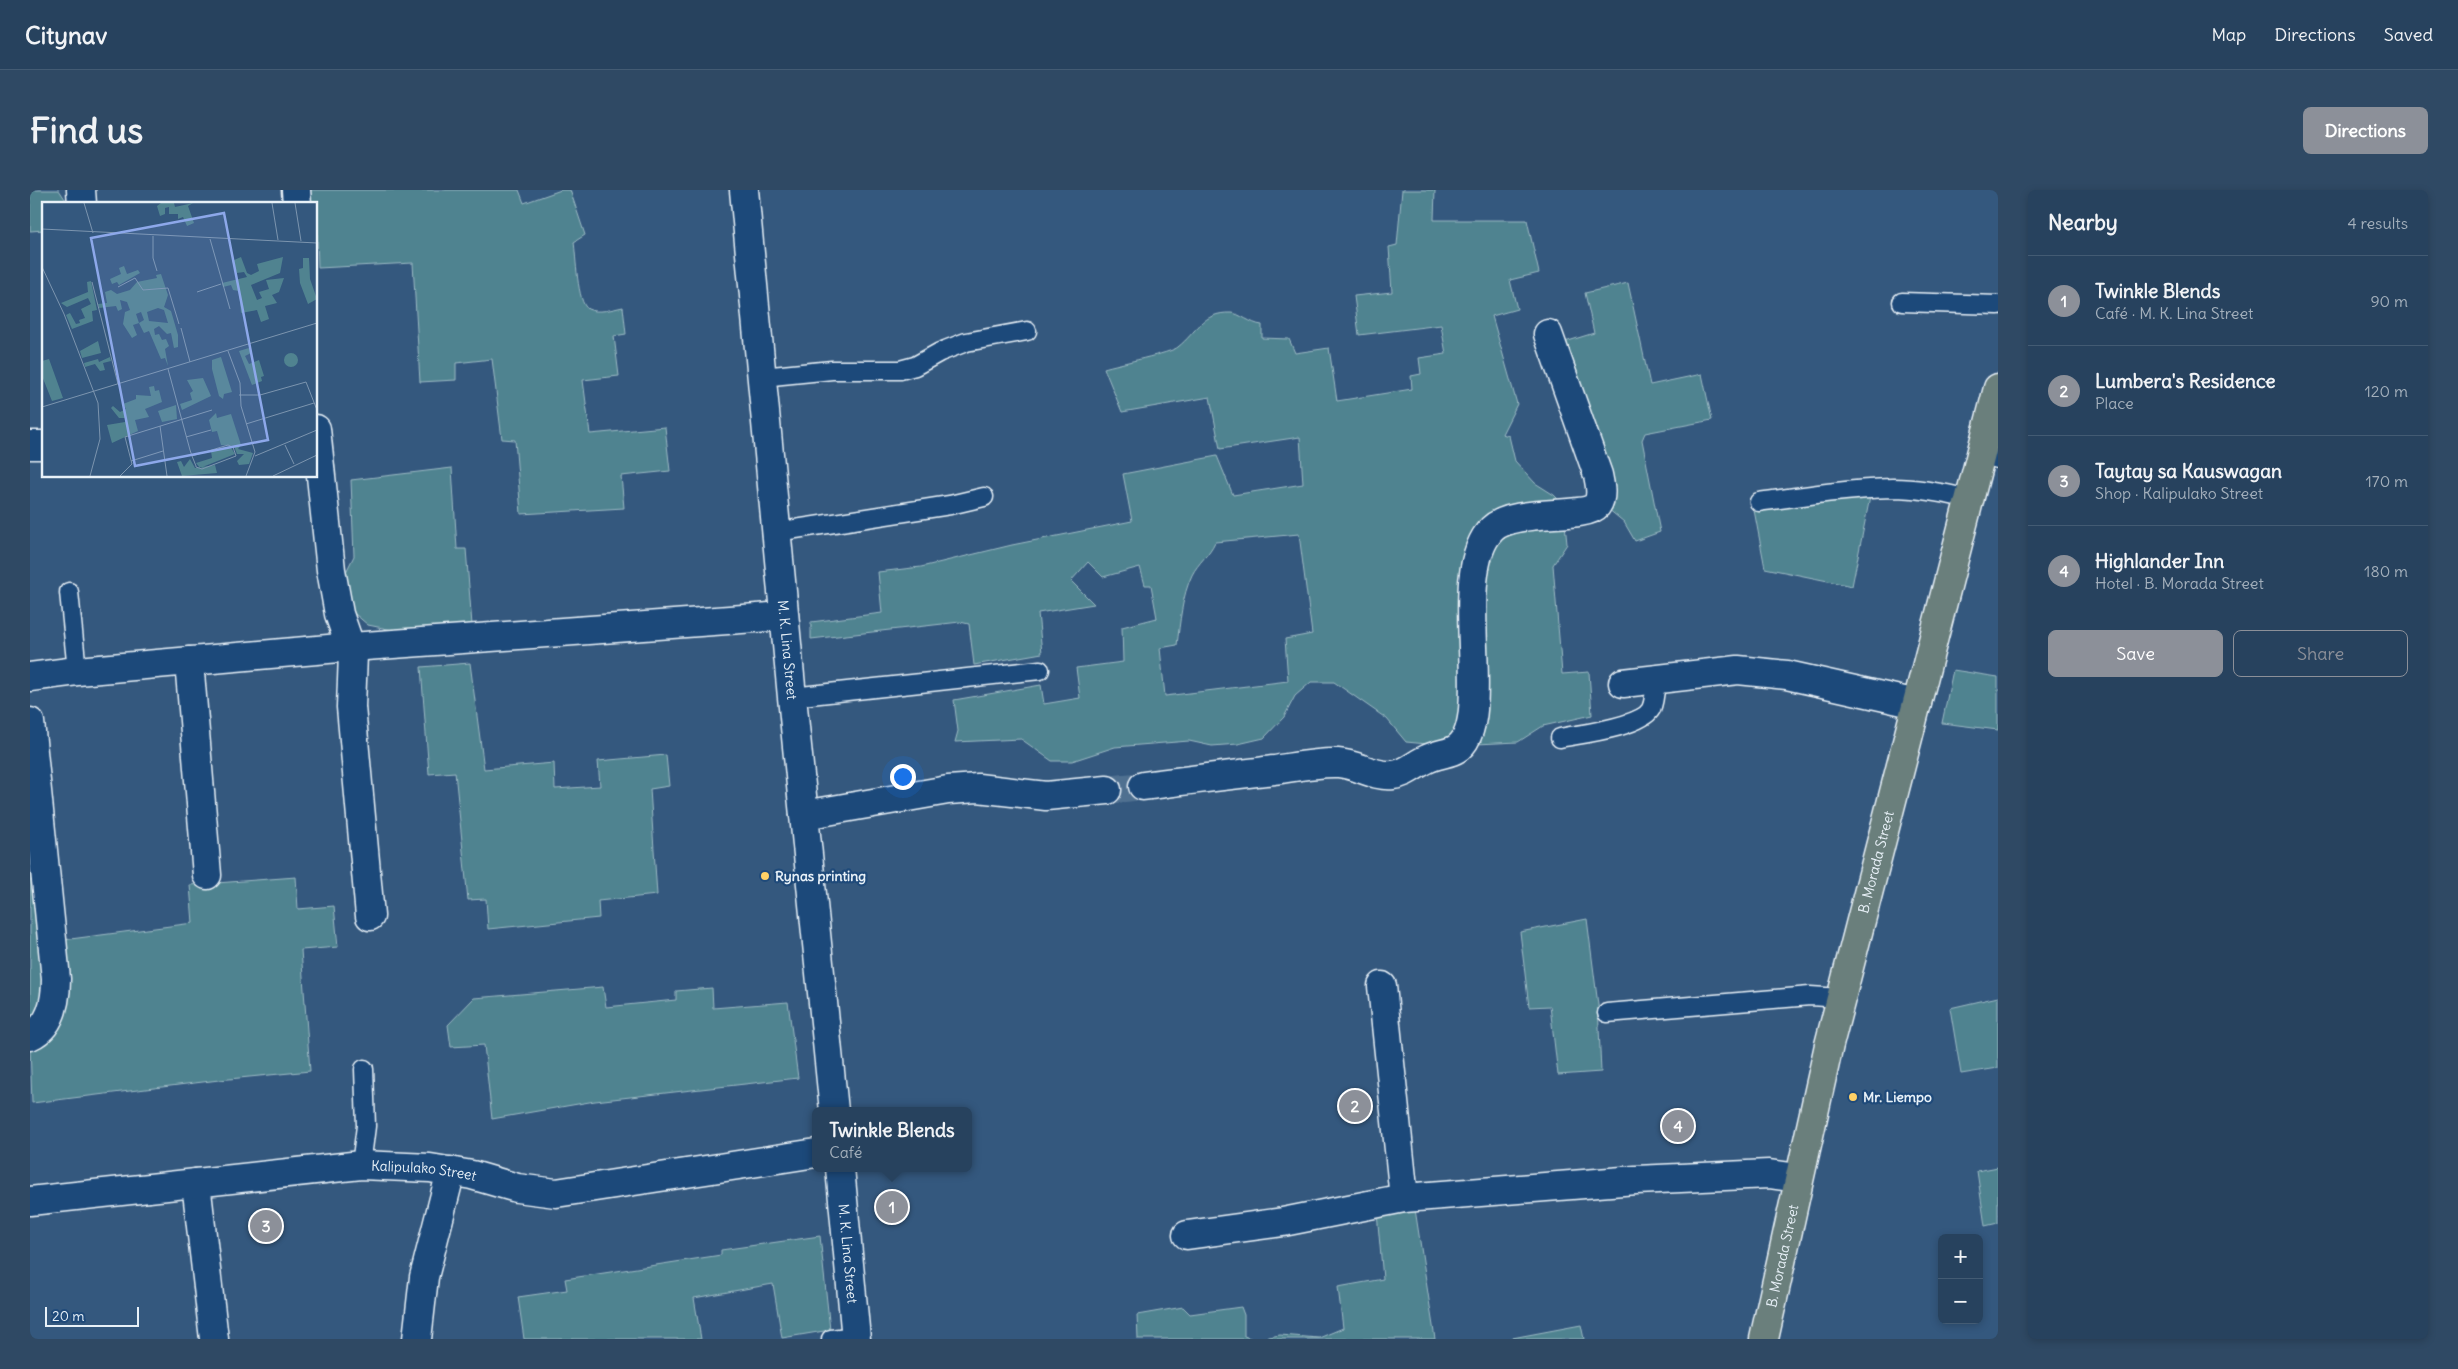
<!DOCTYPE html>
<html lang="en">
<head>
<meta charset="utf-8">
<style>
  body { margin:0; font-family:Delius,sans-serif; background:#2f4964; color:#f1f3f6 }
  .controls { position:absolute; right:15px; bottom:15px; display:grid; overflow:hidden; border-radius:8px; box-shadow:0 2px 8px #0003 }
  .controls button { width:45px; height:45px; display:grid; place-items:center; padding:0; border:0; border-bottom:1px solid #435b73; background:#27425e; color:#f1f3f6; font:25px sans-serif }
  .scale { position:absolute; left:15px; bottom:12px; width:94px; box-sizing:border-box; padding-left:5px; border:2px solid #e8f1f8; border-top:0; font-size:14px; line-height:18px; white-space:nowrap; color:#e8f1f8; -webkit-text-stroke:4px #1f4a7a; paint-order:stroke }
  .you { position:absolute; left:872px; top:586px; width:18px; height:18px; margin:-12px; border:4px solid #fff; border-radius:50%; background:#1a73e8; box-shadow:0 0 0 8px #1a73e833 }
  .badge { display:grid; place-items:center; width:32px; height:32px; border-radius:50%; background:#8c9099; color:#fff; font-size:16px; font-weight:700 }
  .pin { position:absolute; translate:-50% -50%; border:2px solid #fff; box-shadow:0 1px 5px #0006 }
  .popup { position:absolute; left:782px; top:917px; width:160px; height:65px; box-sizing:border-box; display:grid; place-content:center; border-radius:8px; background:#27425e; filter:drop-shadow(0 1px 4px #0005); font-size:16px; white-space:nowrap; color:#a4b0bc }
  .popup b { font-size:19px; color:#f1f3f6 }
  .popup::after { content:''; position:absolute; left:50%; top:100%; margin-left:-10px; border:10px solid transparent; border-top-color:#27425e }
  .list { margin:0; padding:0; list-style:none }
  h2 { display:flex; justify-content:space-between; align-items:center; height:65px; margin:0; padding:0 20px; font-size:21px }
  h2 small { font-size:16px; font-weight:400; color:#a4b0bc }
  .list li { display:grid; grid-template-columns:32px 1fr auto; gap:15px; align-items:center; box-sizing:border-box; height:90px; padding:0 20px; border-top:1px solid #435b73 }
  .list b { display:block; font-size:19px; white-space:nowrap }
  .list p { margin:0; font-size:16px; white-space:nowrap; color:#a4b0bc }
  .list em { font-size:16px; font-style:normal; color:#a4b0bc }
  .actions { display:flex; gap:10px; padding:15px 20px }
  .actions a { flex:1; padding:11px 0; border:1px solid #8c9099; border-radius:8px; text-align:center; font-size:18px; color:#8c9099 }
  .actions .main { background:#8c9099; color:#fff }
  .map { position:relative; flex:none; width:1968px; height:1149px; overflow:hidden; border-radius:8px }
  header { display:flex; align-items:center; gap:30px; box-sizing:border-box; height:70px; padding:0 25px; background:#27425e; border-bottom:1px solid #435b73 }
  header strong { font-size:24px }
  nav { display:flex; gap:28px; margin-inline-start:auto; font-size:18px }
  .intro { display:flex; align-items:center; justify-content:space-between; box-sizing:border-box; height:120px; padding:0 30px }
  h1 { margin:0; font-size:35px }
  .button { padding:12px 22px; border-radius:8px; background:#8c9099; color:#fff; font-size:18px; font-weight:700 }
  main { display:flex; gap:30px; padding:0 30px }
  aside { flex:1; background:#27425e; border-radius:8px; box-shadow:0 2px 8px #0003 }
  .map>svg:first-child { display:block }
  .green { fill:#508390; stroke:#9cbac4; fill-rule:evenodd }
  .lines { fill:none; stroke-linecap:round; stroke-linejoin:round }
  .street-tunnel { stroke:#4f6f90; stroke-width:28; stroke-dasharray:28 14; stroke-linecap:butt }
  .lane-casing { stroke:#e8f1f8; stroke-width:21 }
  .street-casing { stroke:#e8f1f8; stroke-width:31 }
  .secondary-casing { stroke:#e8f1f8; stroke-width:31 }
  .primary-casing { stroke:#e8f1f8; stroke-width:31 }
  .lane { stroke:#1f4a7a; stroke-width:18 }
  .street { stroke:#1f4a7a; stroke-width:28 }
  .secondary { stroke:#1f4a7a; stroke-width:28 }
  .primary { stroke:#6b7f7c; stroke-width:28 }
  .poi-dot { fill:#ffd166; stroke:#1f4a7a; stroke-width:2 }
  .labels { text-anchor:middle; stroke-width:4.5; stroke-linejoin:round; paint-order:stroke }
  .street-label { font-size:14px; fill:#e8f1f8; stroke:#1f4a7a }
  .poi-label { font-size:14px; font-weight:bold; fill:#e8f1f8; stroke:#1f4a7a; text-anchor:start }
  .inset-road { fill:none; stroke:#7c95af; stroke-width:1 }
  .view { fill:#8da8ea; fill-opacity:0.15; stroke:#8da8ea; stroke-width:2.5 }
  .inset-edge { fill:none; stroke:#e8f1f8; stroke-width:2.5 }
</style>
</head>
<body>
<header>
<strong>Citynav</strong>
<nav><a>Map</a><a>Directions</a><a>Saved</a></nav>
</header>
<div class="intro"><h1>Find us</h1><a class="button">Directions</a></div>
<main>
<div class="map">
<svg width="1968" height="1149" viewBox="0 0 1968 1149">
  <rect width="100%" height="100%" fill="#34587e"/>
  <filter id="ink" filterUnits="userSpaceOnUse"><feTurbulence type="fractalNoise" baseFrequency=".02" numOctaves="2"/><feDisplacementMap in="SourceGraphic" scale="10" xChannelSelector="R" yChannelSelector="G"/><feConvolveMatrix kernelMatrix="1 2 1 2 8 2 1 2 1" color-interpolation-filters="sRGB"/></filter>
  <g filter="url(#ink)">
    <!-- green -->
    <g class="green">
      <polygon points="0,0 29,0 37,12 14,14 14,40 0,41"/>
      <path d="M280,0H489L494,13L531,0H540L555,45L544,52C546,65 547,113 558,119C568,124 583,119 593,117L596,144L584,146L589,186L553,190L560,244L635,237L640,281L591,286L594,318L491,324L485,250L472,249L462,169L426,173V190L390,192L383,73L288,78L286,14H282Z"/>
      <path d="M1372,0H1405L1404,30H1497L1509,83L1480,90L1487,119L1462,126L1487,214L1472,244L1479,246L1485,271L1505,293L1524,305L1533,314L1537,354L1523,375L1532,484L1559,482L1562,525L1513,536L1488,552L1447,554L1424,546L1397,554L1376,552L1357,529L1304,492H1281L1265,506L1254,527L1234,548L1208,554L1182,556L1159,551L1085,557L1042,571H1022L991,549L925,552L928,541L924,510L1011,495L1014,514L1050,508L1046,478L1093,472L1092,437L1127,428L1121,395H1115L1110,377L1073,387L1058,372L1041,391L1064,414L1008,423L1012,463L944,475L939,434L930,432L781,449V432L852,423L848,382L891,377L982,355L1102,331L1093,284L1187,266L1203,305L1273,294L1270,247L1190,259L1180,207L1092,222L1074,178C1087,174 1142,163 1148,157C1167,142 1172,122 1201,123C1209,123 1221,134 1232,135V148L1259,149L1265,163L1299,158L1307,211L1382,199L1381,186L1391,184L1389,168L1416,164L1411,135L1329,145L1324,106L1362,102L1359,57L1367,55ZM1269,344L1282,444L1255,449L1258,491L1135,506L1130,458L1147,455C1150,432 1152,406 1162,385C1168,373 1179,365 1185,352Z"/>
      <polygon points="1598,93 1620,195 1672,184 1682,230 1615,243 1612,250 1630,342 1605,351 1594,332 1578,319 1535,152 1564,143 1555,103"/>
      <polygon points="422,278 427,359 436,359 442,435 363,440 338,435 325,424 319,415 315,384 324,366 321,290"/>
      <polygon points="1840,307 1822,396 1735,378 1724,320"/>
      <polygon points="440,473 454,579 524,573 525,599 570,596 568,571 636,565 639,596 620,599 627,705 568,711 569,728 458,739 456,709 438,710 425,582 399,584 391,477"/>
      <polygon points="1923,480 1968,487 1968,540 1912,533"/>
      <polygon points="0,650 20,788 0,839"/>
      <polygon points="266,687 268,719 304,716 308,757 271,760 280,881 189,890 2,913 0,855 33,750 163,733 160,695"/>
      <polygon points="1557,729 1568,815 1571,882 1528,885 1520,816 1499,817 1490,742"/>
      <polygon points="573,797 576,817 646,810 646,801 682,798 683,818 758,812 768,888 565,911 462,929 454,855 421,857 418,835 444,808"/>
      <polygon points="1968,807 1968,878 1931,884 1920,818"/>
      <polygon points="1968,977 1968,1033 1955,1036 1947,981"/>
      <polygon points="1385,1019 1405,1149 1228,1149 1250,1145 1289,1148 1313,1138 1308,1097 1353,1089 1347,1023"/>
      <polygon points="790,1046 800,1140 752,1148 743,1094 664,1108 671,1149 494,1149 488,1107 537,1100 535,1089 691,1065 691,1060"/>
      <polygon points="1153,1117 1160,1124 1211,1117 1214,1125 1214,1146 1223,1149 1108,1149 1107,1125"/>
      <polygon points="1551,1135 1554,1149 1477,1149"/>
    </g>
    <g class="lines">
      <!-- street-tunnel -->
      <polyline class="street-tunnel" points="1077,600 1113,596"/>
      <defs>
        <g id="lane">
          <polyline points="1872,112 1968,115"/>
          <polyline points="732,187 802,180 870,180 885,176 910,162 936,152 997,141"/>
          <polyline points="1951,264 1968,269"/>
          <path d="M1729,312C1773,306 1818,299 1863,298C1889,298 1914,303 1939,309"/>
          <polyline points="746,342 920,315 954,307"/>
          <polyline points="39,402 47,481"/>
          <polyline points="762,507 1010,480"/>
          <path d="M1530,548C1550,544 1611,537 1621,519C1625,510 1625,498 1626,488"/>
          <polyline points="1577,823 1780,806 1811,808"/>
          <polyline points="331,975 336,936 334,879"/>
          <polyline points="801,1149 826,1146"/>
        </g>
        <g id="street">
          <polyline points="51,0 52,14"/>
          <polyline points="266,0 267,14"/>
          <polyline points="286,239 301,380 309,424 323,464 321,517 340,726"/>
          <polyline points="0,255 14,255"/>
          <polyline points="159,471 177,685"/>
          <polyline points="0,487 47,481 321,457 754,426"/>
          <polyline points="1593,493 1708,480 1757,485 1887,514"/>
          <path d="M0,532L26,789C26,811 22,836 0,846"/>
          <path d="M1113,596C1157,590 1201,585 1244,580C1265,577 1288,572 1308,573C1327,574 1343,587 1363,585C1376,584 1385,574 1397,569C1405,565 1414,564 1422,561C1471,543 1416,384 1462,339C1485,317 1554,330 1567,315C1573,306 1570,295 1568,285L1518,144"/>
          <polyline points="774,625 918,600 948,598 1016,606 1077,600"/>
          <polyline points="1352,796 1374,1008"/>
          <polyline points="166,993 184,1149"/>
          <polyline points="1157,1045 1253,1032 1374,1008 1606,990 1739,984 1768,988"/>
          <polyline points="387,1149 394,1087 421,981"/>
        </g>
        <g id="secondary">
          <path id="s1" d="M714,0L762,507L804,921"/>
          <path id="s2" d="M810,978L826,1149"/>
          <path id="s3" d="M0,1011L331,975L400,978L442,985L487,998L526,1003L786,963"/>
        </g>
        <g id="primary">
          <path id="s4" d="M1734,1149L1799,855L1968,198"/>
        </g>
      </defs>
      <!-- lane casing -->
      <use href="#lane" class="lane-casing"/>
      <!-- street casing -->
      <use href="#street" class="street-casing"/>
      <!-- secondary casing -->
      <use href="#secondary" class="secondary-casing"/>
      <!-- primary casing -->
      <use href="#primary" class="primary-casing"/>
      <!-- lane -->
      <use href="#lane" class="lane"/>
      <!-- street -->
      <use href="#street" class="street"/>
      <!-- secondary -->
      <use href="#secondary" class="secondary"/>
      <!-- primary -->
      <use href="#primary" class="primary"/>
    </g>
  </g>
  <!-- markers -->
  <g class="poi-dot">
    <circle cx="735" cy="686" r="5"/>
    <circle cx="1823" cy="907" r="5"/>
  </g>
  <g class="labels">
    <!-- street labels -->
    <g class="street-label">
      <text dy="5" stroke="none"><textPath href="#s1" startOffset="462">M. K. Lina Street</textPath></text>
      <text dy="5" stroke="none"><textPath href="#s4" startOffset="490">B. Morada Street</textPath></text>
      <text dy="5" stroke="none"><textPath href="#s3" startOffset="396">Kalipulako Street</textPath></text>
      <text dy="5" stroke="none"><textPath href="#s2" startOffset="86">M. K. Lina Street</textPath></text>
      <text dy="5" stroke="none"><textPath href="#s4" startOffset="85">B. Morada Street</textPath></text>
    </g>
    <!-- poi labels -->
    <g class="poi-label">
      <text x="745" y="691">Rynas printing</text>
      <text x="1833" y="912">Mr. Liempo</text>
    </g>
  </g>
  <!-- overview -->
  <g transform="translate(12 12)">
    <rect width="275" height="275" fill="#34587e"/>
    <path d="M119,1H132L133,5L151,1L146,4L152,21L145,24L141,15L136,17V12H127V5L123,6V12L118,14L115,4ZM199,55L205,71L209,73L217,69L215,62L241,55L238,71L209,83L215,98L220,96L217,90L227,87L224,78L242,76L237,90L230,93L235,101L223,104L227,117L219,120L215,108L199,111L197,89L191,88L189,83L181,85L180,81L205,75L202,70L195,71L190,59ZM261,56H267L268,77L275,97L266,102L258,81L257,67L261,66ZM82,64L85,72L96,68L98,71L77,83L75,80L70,82L68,77L79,72L77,66ZM119,72L126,93L122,105L129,109L136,133V145L132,146L129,131L125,132L117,124L112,127L113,133L117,132L120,138L124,137L127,144L123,147L126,164L123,156L119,157L107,129L102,131L97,121L102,118L99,110L94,112L97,121L91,123L95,133L90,136L81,122L83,110L88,108L85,100L78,98L80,107L76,109L74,104L57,106L56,102L65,101L63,90L69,88L75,92L88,88L95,80L115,76L114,73ZM116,106L122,108L126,121L107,119L105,110ZM49,79L55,108L50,109L51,119L30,127L24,113L28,111L34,122L38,121L37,118L43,116L39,107L49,102L46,96L25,105L19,101L46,90L45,80ZM56,139L59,151L40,156L38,149ZM207,146L209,151L203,154L207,162L217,158L222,174L219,175L220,179L210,183L197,149ZM242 158a7 7 0 1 1 14 0a7 7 0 1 1-14 0ZM68,155L69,159L61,161L63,168L58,169L53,162L43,165L42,161L56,157L57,160ZM179,155L190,190L182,192L181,197L177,194L170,167V158ZM7,157L21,196L10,199L0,174V159ZM161,176L169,194L140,208L138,202L150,198L148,191L151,189L145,178ZM112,184L113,189L117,188L120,200L103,207L107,215L93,218L96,229L70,241L65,223L83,220V216H77L69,206L71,204L78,210L84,207L81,202L94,197V193L109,194L107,185ZM134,203L135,217L120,220L116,209ZM174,211L175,216L189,212L199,243L196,247L211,251L207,262L197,263L195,259L202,252H195L192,244L179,243L175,229L170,230L167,218ZM188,244L193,252L158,266L154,261L170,256L169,249ZM148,257L153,266L173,263L175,271L140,274L135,260L139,259L142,265Z" fill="#508390" fill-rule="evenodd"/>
    <path class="inset-road" d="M42,1L51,31M230,1L236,38M253,1L259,39M0,27L275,41M111,34V56L115,69M168,37L188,107M0,65L22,112L56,201L58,237L48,274M50,80L76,182M76,85L93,76L101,88L126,86L137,122M155,90L179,82M139,126L148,160M186,149L198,181L199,204L213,250L204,274M126,167L148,248L150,254L154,264V265L160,267L194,254L191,245L186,243L150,254M197,193H218L264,180L275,208M0,205L275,121M204,222L272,201M118,224L125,274M144,235L169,228M243,243L252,262M213,254L275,228M89,259L121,249M78,274L90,262L83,235L170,208M231,274L275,253"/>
    <path class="view" d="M182,11L226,238L93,264L49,36Z"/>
    <rect width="275" height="275" class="inset-edge"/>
  </g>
</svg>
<div class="controls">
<button>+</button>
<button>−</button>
</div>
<div class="scale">20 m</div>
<div class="you"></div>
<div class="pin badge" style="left:862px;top:1017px">1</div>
<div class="popup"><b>Twinkle Blends</b>Café</div>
<div class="pin badge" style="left:1325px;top:916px">2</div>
<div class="pin badge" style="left:236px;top:1036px">3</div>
<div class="pin badge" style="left:1648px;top:936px">4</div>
</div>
<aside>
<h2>Nearby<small>4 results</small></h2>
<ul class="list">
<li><span class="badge">1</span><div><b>Twinkle Blends</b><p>Café · M. K. Lina Street</p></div><em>90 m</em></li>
<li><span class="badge">2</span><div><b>Lumbera's Residence</b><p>Place</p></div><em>120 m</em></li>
<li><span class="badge">3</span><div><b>Taytay sa Kauswagan</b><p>Shop · Kalipulako Street</p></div><em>170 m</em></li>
<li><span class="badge">4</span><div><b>Highlander Inn</b><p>Hotel · B. Morada Street</p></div><em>180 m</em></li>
</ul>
<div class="actions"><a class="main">Save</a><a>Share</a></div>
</aside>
</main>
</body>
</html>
